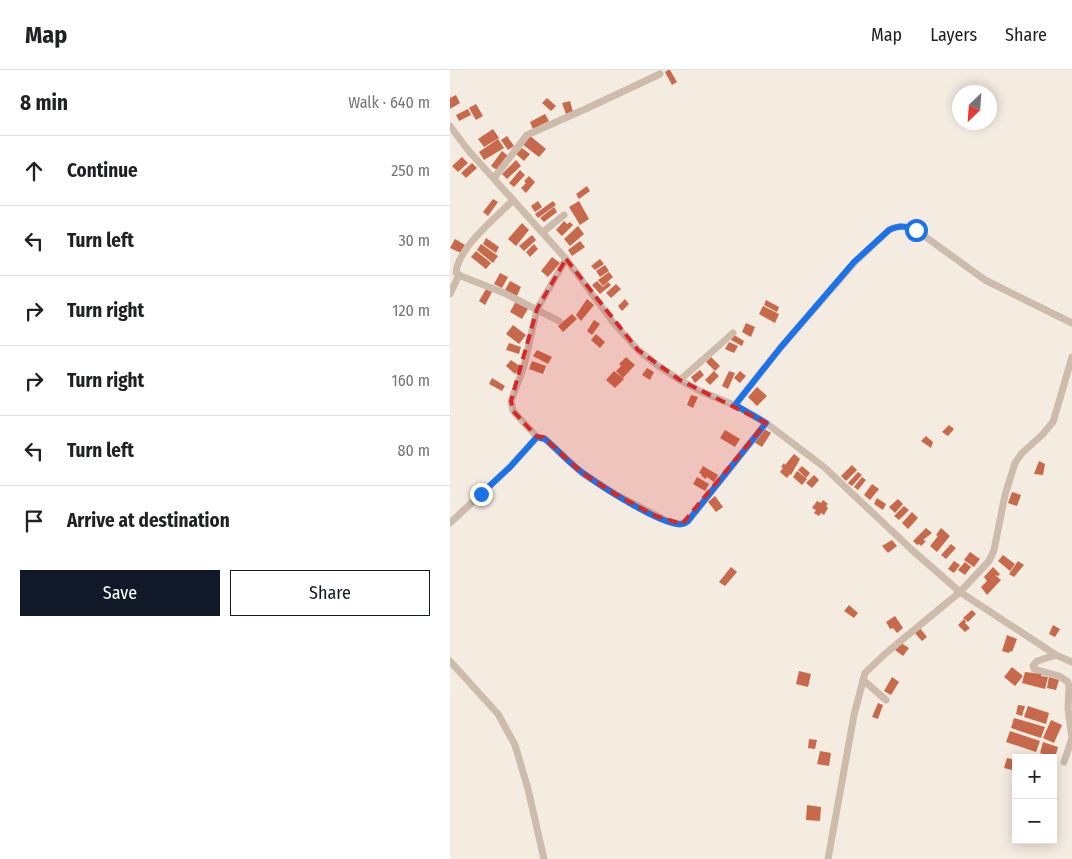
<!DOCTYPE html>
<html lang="en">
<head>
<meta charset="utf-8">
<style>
  body { margin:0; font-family:"Fira Sans Condensed",sans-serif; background:#f2f2f2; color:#202124 }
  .controls { position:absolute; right:15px; bottom:15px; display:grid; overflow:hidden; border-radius:0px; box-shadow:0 2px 12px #0003 }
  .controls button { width:45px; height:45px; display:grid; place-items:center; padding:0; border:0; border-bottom:1px solid #e0e0e0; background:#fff; color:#202124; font:25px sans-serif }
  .compass { position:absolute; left:502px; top:15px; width:45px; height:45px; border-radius:50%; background:#fff; box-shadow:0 2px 12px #0003; rotate:205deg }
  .stop { position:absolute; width:15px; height:15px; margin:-11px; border:4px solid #1a73e8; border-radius:50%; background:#fff }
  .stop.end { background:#1a73e8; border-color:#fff; box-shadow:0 1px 5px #0008 }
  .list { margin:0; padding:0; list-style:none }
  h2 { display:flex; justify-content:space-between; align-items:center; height:65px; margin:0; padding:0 20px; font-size:21px }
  h2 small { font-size:16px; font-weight:400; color:#757577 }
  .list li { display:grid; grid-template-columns:32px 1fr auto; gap:15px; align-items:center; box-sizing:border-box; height:70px; padding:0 20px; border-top:1px solid #e0e0e0 }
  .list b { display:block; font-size:19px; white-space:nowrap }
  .list em { font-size:16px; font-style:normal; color:#757577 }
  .actions { display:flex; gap:10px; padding:15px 20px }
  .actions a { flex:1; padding:11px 0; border:1px solid #111827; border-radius:0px; text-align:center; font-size:18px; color:#111827 }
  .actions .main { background:#111827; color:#fff }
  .icon { flex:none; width:28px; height:28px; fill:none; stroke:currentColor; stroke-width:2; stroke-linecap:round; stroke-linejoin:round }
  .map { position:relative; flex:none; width:622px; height:789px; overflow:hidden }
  header { display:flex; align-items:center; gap:30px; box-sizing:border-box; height:70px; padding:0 25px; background:#fff; border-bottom:1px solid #e0e0e0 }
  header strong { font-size:24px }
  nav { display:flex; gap:28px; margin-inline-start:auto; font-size:18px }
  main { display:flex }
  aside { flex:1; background:#fff }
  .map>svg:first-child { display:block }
  .building { fill:#c8694b }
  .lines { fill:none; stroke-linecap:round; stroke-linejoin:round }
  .street { stroke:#cdbbac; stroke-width:7 }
  .route { stroke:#1a73e8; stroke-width:6 }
  .marked { fill:#d62828; fill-opacity:0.2; stroke:#d62828; stroke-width:4; stroke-dasharray:10 6; stroke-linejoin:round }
</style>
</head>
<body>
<header>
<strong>Map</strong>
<nav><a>Map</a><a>Layers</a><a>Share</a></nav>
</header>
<main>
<aside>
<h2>8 min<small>Walk · 640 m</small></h2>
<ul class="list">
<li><svg class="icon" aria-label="ahead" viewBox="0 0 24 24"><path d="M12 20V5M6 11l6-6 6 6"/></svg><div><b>Continue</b></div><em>250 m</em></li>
<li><svg class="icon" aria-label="left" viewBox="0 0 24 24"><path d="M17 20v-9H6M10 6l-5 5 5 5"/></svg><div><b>Turn left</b></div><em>30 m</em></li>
<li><svg class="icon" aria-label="right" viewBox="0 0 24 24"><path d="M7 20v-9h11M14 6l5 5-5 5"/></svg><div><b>Turn right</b></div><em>120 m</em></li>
<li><svg class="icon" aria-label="right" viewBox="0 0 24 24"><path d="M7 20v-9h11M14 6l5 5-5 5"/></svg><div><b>Turn right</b></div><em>160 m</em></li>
<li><svg class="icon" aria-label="left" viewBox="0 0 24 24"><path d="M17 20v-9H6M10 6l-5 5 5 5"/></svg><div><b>Turn left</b></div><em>80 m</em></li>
<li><svg class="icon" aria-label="arrive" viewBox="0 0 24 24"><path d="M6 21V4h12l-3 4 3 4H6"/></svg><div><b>Arrive at destination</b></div></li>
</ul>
<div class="actions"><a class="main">Save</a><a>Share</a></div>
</aside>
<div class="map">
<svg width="622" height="789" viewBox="0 0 622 789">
  <rect width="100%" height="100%" fill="#f4ebe1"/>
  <!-- building -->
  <g class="building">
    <polygon points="218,0 220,0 227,12 222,15 215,2"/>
    <polygon points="6,25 10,33 0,39 0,28"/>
    <polygon points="97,28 106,36 101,41 92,33"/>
    <polygon points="120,31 123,42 116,44 112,33"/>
    <polygon points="26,34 33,46 26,50 19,38"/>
    <polygon points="18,39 21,45 9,51 6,45"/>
    <polygon points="95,44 99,51 83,59 80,52"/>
    <polygon points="43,59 49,68 34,77 28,69"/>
    <polygon points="79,65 96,79 89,87 72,74"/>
    <polygon points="57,66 64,76 58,80 51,70"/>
    <polygon points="48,69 54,78 34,90 29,82"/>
    <polygon points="72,78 80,84 74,91 66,84"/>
    <polygon points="52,81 58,86 47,100 41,96"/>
    <polygon points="12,87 18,93 8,102 2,96"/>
    <polygon points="66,90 71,96 57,109 52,104"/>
    <polygon points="22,93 27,98 16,108 11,103"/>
    <polygon points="70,100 75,105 64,117 59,113"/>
    <polygon points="79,106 85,112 76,123 71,118 76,113 74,111"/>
    <polygon points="137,116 140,121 129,129 126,124"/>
    <polygon points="43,129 48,132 38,146 33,142"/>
    <polygon points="88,131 92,137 85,142 81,136"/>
    <polygon points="103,131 106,135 88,148 85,144"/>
    <polygon points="129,131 139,149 130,155 119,137"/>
    <polygon points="104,137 107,142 94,152 90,148"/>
    <polygon points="114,151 117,154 120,152 123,155 112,166 106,160"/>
    <polygon points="72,153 79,160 66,176 58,169"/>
    <polygon points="128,156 134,164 120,176 114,169"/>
    <polygon points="82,165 86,170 74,181 69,176"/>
    <polygon points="36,168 49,177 46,183 33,174"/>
    <polygon points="5,169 15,175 11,183 0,178"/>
    <polygon points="130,171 135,177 122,186 118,180"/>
    <polygon points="31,174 48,186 43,193 27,180"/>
    <polygon points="84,174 88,179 80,187 76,182"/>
    <polygon points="26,181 41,193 36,199 21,187"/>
    <polygon points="102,187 110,193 98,207 91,201"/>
    <polygon points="150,189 154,194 145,200 141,196"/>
    <polygon points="155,195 159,201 150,207 146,201"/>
    <polygon points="159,202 163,207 153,216 148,210"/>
    <polygon points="50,203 58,207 52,218 44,214"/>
    <polygon points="60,211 71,217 67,226 55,220"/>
    <polygon points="147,211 153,217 158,212 161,215 150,224 142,215"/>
    <polygon points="166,214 171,219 161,228 156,223"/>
    <polygon points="36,219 42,222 35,235 29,231"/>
    <polygon points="137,229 144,235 131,251 126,245"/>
    <polygon points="175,229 179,234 172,241 168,236"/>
    <polygon points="316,230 329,237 327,242 314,235"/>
    <polygon points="66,231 79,237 72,249 60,242"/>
    <polygon points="313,236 329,244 325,253 309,244"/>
    <polygon points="122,244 127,249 113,262 108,256"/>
    <polygon points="144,250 150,254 142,265 137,261"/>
    <polygon points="296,253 305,257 301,267 292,262"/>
    <polygon points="63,255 76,265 69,274 56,264"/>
    <polygon points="146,264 155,272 150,278 141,270"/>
    <polygon points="284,265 294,271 292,276 281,270"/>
    <polygon points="279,272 288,276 284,283 275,279"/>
    <polygon points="59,273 71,277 69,284 56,280"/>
    <polygon points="87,280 102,287 98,294 83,286"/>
    <polygon points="176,287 185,295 173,308 166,301 171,296 169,294"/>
    <polygon points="261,287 270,296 265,301 256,292"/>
    <polygon points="61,290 71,297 65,304 56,296"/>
    <polygon points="82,291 96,296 93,304 79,299"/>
    <polygon points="197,298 204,302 200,310 192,305"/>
    <polygon points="250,300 254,305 245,313 241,307"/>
    <polygon points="164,301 174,309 165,318 156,310"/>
    <polygon points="264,301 269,306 260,315 255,310"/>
    <polygon points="279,301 285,303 278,319 272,316"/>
    <polygon points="290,301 296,306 290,313 284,308"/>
    <polygon points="42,308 55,316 52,321 39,314"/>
    <polygon points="307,317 317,326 307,336 298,327"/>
    <polygon points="241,325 248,327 243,338 237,335"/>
    <polygon points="499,355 504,359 498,366 492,362"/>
    <polygon points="313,358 321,363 312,377 304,372"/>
    <polygon points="275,360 290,369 285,377 270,368"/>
    <polygon points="476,366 483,372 481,378 471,371"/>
    <polygon points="344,384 350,389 341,405 340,404 337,408 330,402 333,398 331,397 334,393 335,395"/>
    <polygon points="589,391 595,394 593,405 584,404"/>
    <polygon points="402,395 407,400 396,411 391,406"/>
    <polygon points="253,396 268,405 264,412 257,407 255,409 251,405 252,404 249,403"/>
    <polygon points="352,396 360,403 356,408 348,400"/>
    <polygon points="347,401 357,409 352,415 343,407"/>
    <polygon points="408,402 412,405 402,416 398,413"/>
    <polygon points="364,405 369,410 362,418 356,413"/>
    <polygon points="247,407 259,414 255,421 243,414"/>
    <polygon points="412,407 416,410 408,420 404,417"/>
    <polygon points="422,414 429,419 420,430 414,425"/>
    <polygon points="562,422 571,425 567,436 558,433"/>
    <polygon points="265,426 273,437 266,442 258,432"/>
    <polygon points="427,428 436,434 433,440 424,434"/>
    <polygon points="448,429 453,434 445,443 439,437"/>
    <polygon points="373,430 378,434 376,436 378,438 374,445 371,443 369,446 364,443 366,440 362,438 367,431 371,433"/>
    <polygon points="454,436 459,440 449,450 444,446"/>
    <polygon points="462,442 468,448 458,459 452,453"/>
    <polygon points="476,458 482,463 473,470 476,471 471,476 469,474 467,475 463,471"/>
    <polygon points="491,458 500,466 487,482 480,476 488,466 486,465"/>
    <polygon points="442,470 447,476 438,483 432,476"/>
    <polygon points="501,474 506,478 496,489 491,485"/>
    <polygon points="520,482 530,489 524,497 514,490"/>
    <polygon points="553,485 565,494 560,501 548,491"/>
    <polygon points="504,491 510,495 504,503 498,499"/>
    <polygon points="568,491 574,495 564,507 559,504"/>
    <polygon points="515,492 521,497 515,505 508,500"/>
    <polygon points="281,497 287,502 275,516 269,512"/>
    <polygon points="543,497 550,504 548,506 545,505 551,510 537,525 531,517 537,511 534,507"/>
    <polygon points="399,535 408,543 404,548 394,541"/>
    <polygon points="522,540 526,544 518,552 513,548"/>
    <polygon points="445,546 453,558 447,563 443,558 440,559 436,552"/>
    <polygon points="514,549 516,552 515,554 516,554 520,558 515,562 508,555"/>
    <polygon points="603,555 610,559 605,567 599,564"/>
    <polygon points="469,557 477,567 472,571 464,562"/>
    <polygon points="557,565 567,569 562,582 560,581 559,583 552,581"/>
    <polygon points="451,573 459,578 453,586 445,580"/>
    <polygon points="562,597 573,606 565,616 554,607"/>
    <polygon points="349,601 361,604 358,617 346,614"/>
    <polygon points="575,602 592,604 591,606 598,607 595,619 572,613"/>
    <polygon points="442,607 449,612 441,625 434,621"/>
    <polygon points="599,607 609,610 606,620 597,618"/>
    <polygon points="428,633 433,635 428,649 422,647"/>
    <polygon points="568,635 575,636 572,646 566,644"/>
    <polygon points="578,636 599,643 596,654 574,647"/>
    <polygon points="564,648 595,657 591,668 561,658"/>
    <polygon points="601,650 612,655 604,673 593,668"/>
    <polygon points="560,661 590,671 586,682 556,672"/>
    <polygon points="359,669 367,670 365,679 358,678"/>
    <polygon points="593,672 608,677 605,688 590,683"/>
    <polygon points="370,681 381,683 379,696 367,694"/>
    <polygon points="557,688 566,690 566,701 554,698"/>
    <polygon points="357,735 371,737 370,751 356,750"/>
  </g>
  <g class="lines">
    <!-- street -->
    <g class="street">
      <polyline points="0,56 18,80 116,189 163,252 188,280 211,298 230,310 250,321 289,337 316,353 374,397 461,479 510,522 606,585 622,592"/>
      <polyline points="44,108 77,65 142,36 210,4"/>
      <path d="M63,130C46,148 8,177 6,203L11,206L54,223L109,251"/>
      <polyline points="93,162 114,145"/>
      <polyline points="116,189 87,239 74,296 61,331 63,341 87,367 95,369 132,403 165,424 217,451 230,454 238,451 316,353"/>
      <polyline points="0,224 9,205"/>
      <polyline points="230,310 283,263"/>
      <path d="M285,335L331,277L405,192L439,160C450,155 455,156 466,160L535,210L622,253"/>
      <polyline points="0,453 60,397 87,367"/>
      <polyline points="606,585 587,591 583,596 584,599 609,606 618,612 619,617 618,639 622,668 614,692"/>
      <polyline points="0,591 48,644 65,675 78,719 94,789"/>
      <polyline points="413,610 436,630"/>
      <polyline points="378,789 404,645 415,603 436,583 510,522 539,491 544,480 555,425 565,393 572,383 592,365 603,352 622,287"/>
    </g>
  </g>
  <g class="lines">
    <!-- route -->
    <path class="route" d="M31,424L60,397L87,367L95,369C108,380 119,393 133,403C152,417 205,451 227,454C232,455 234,454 238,451L316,353L285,335L331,277L404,192L439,160C450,155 455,156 466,160"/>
  </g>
  <!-- marked area -->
  <path class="marked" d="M116,189L188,280L230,310L316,353L232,454L206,446L165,424L132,403L93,367H87L63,341L61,331L87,239Z"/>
</svg>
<div class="controls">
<button>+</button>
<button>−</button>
</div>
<svg class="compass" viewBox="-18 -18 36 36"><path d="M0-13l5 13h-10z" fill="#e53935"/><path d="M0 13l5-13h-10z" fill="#757577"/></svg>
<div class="stop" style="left:466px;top:160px"></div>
<div class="stop end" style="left:31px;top:424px"></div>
</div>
</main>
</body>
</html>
